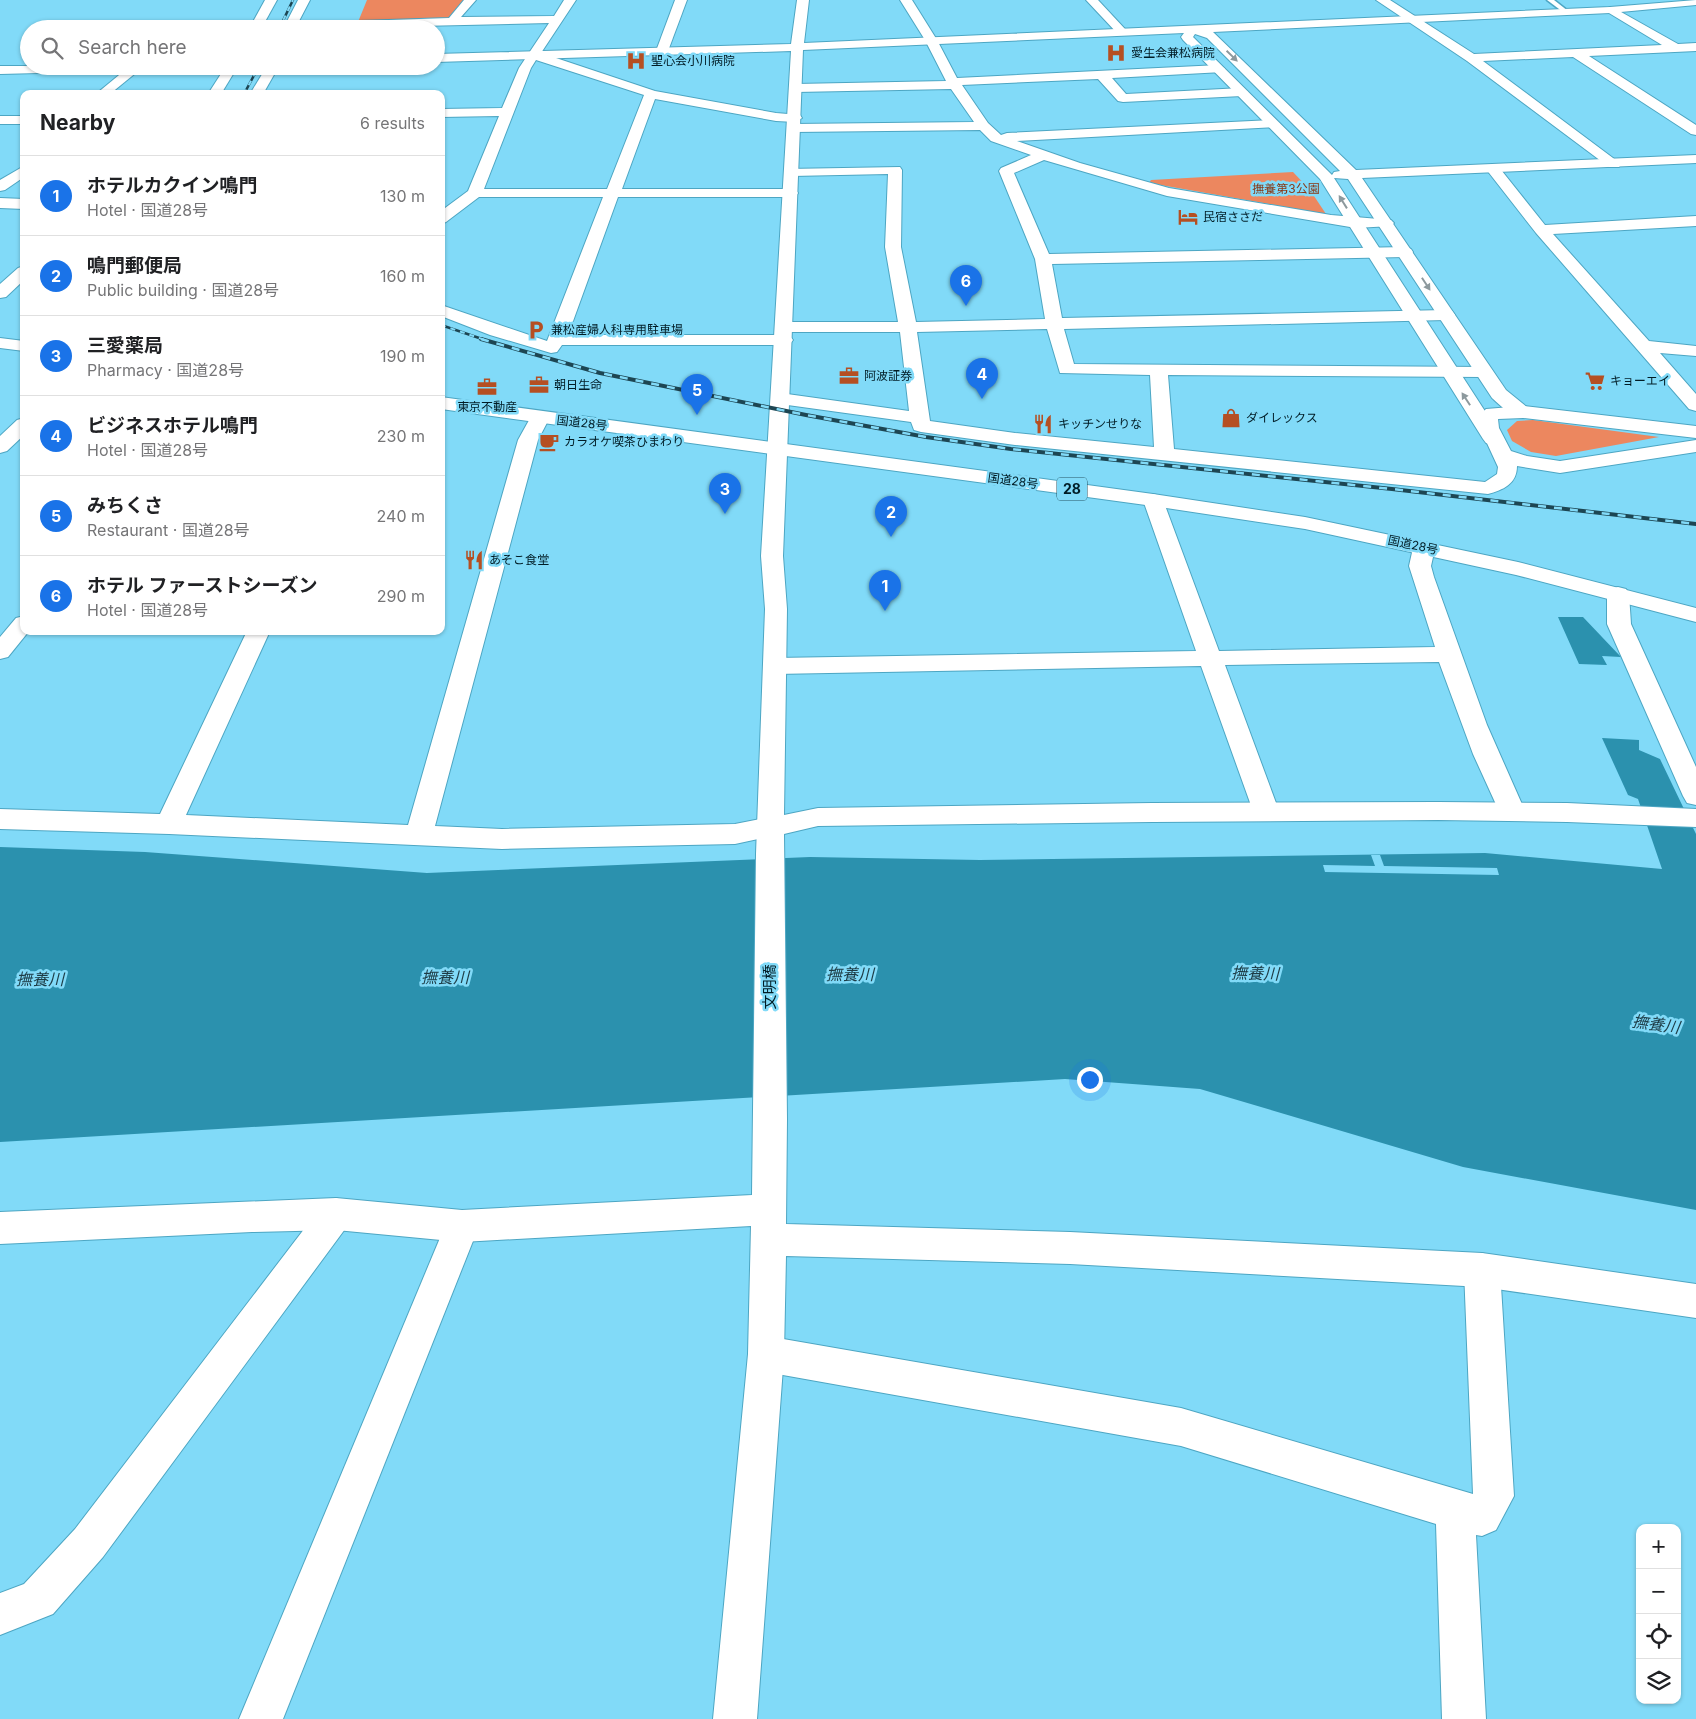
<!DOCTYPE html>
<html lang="en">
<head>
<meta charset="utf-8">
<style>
  body { margin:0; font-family:Inter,"Noto Sans JP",sans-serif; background:#f2f2f2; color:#202124 }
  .controls { position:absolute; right:15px; bottom:15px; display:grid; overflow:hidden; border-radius:10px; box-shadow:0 1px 4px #0004 }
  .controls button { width:45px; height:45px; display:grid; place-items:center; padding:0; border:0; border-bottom:1px solid #e0e0e0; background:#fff; color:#202124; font:25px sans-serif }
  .you { position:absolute; left:1089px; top:1079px; width:18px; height:18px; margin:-12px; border:4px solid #fff; border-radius:50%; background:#1a73e8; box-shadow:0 0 0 8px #1a73e833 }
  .badge { display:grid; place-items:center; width:32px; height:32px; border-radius:50%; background:#1a73e8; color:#fff; font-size:16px; font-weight:700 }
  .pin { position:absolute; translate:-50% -41px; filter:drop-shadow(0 1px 2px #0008) }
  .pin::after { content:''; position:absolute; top:26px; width:18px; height:15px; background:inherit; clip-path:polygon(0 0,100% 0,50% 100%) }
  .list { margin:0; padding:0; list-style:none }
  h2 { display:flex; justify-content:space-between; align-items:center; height:65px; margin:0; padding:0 20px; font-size:21px }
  h2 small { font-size:16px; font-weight:400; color:#757577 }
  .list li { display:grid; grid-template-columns:32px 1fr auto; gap:15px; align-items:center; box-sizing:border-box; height:80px; padding:0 20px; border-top:1px solid #e0e0e0 }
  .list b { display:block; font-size:19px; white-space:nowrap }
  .list p { margin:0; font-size:16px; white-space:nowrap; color:#757577 }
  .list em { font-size:16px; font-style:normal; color:#757577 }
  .icon { flex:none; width:28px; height:28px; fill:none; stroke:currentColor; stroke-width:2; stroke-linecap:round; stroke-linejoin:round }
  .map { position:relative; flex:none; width:1696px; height:1719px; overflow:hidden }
  .search { position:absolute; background:#fff; box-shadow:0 1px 4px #0004; left:20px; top:20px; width:425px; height:55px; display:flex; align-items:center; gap:12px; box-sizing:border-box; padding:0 18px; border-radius:28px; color:#757577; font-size:19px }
  .panel { position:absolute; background:#fff; box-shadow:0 1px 4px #0004; left:20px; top:90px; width:425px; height:545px; border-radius:10px }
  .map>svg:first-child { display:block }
  .green { fill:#ec875f }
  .water { fill:#2b91ae }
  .pier { fill:#81daf8 }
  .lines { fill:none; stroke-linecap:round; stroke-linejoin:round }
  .lane-casing { stroke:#4da6c3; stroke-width:3 }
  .street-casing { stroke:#4da6c3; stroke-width:2 }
  .secondary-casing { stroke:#4da6c3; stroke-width:2 }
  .highway-casing { stroke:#4da6c3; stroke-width:2 }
  .lane { fill:#fff; fill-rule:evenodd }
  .street { fill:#fff; fill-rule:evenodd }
  .secondary { fill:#fff; fill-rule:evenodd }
  .highway { fill:#fff; fill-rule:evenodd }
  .rail-far1-casing { stroke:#1d4653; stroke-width:2.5 }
  .rail-casing { stroke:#1d4653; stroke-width:4 }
  .rail-far1 { stroke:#81daf8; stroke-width:2; stroke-dasharray:5; stroke-linecap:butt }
  .rail { stroke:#81daf8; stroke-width:2.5; stroke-dasharray:8; stroke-linecap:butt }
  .oneway { fill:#8d999d }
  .labels { text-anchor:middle; stroke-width:5; stroke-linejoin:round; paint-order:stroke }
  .far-poi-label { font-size:12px; fill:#011c25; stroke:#81daf8; text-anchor:start }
  .far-park-label { font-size:12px; fill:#883916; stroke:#81daf8 }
  .far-street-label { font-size:12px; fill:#011c25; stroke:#81daf8 }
  .shield { fill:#81daf8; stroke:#275564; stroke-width:1 }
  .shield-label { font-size:14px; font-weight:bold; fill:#011c25 }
  .street-label { font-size:15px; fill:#011c25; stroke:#81daf8 }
  .water-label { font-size:16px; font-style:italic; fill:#1d3b45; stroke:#81daf8 }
</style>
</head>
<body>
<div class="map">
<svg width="1696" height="1719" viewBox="0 0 1696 1719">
  <rect width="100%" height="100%" fill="#81daf8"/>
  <!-- green -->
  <g class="green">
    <polygon points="367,0 464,0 450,19 358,22"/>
    <polygon points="1293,172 1310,190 1326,214 1149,183 1151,180"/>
    <polygon points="1533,420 1659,437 1556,456 1531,452 1512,441 1507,430 1517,421"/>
  </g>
  <!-- water -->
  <g class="water">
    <polygon points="1558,617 1583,617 1621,657 1602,656 1607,665 1579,664"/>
    <polygon points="1602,738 1639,740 1639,750 1660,759 1696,834 1696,1210 1463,1167 1200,1089 1065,1079 0,1142 0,847 145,852 427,873 810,857 980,860 1485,853 1662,869 1638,799 1628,795"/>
  </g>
  <!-- pier -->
  <polygon class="pier" points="1371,855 1380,855 1384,866 1497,868 1499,875 1325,872 1323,865 1375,866"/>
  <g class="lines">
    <defs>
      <polygon id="lane" points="1547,0 1554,0 1568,11 1563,12"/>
      <g id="street">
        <path d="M298,0H310L298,23L449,18L464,0H476L461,17L554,16L564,0H576L541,53L655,91L776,113L800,115L802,118L795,122L776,121L655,99L622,189H791L796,190L798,193L796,196L791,197H618L568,335H784L790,336L793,340L790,344L784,345H562L557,352L551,353L490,335L441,316V305L547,341L603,197H479L446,222L441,224V211L468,191L499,116L441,117V109L502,108L519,68L549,23L283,29ZM536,60L644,95L607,189H484L531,68Z"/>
        <polygon points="675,0 687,0 668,51 666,54 658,54 656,51"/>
        <path d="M900,0H912L937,40L957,78L1219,65L1225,69L1223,72L1112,78L1126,94L1242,88L1248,92L1242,96L1123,102L1118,101L1098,79L962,85L988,123L1001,135L1007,133L1273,120L1280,124L1278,127L1017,141L1080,163L1169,188L1331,215L1391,220L1394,223L1391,226L1356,228L1167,196L1044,160L1014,173L1049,254L1405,247L1411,249L1413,252L1411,255L1405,257L1052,264L1062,318L1446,310L1452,311L1455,315L1452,319L1446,320L1064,329L1074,364L1484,367L1490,368L1493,372L1490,376L1484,377L1168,375L1174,449L1485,482L1497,474L1498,467L1480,428L1477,418L1486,409L1523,406L1696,426V438L1523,418L1498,419L1499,428L1511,451L1527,456L1560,461L1696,440V452L1560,473L1517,466C1517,484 1503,490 1488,494L1015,445L921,432L914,430L911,422L773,403L771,399L773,395L780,393L909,411L900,332H785L779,331L776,327L779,323L785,322H898L885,247L888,174L792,176L787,175L785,172L787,169L900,167L902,170L901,247L916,322L1045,319L1035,259L999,171L1001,168L1031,155L991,141L980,130L794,132L787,128L794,124L974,122L951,89L796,92L790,88L796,84L946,81L925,40ZM1047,329L1060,373L1150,375L1154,447L1015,433L930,421L917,332Z"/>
        <polygon points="1086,0 1098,0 1125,29 1127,31 1125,33 1117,33"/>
        <polygon points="1376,0 1390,0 1474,54 1662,45 1604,10 1610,7 1614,8 1678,44 1696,43 1696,51 1589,56 1696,125 1696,135 1691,134 1573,57 1483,61 1621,164 1619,167 1609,167 1467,61"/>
        <polygon points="130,66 143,67 110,94 96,94"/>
        <polygon points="267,66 279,66 263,94 250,94"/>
        <rect x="0" y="116" width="24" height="8"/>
        <polygon points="1493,165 1498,166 1545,225 1696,216 1696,226 1553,234 1649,341 1696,346 1696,356 1660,353 1696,394 1696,411 1689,409 1536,233 1486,169 1488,166"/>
        <polygon points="24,166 24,177 5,190 0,191 0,180"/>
        <polygon points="0,198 24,199 24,209 0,208"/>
        <polygon points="540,411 547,413 550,417 538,440 435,826 502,829 735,824 771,817 781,820 784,827 781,834 735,844 502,849 169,834 0,829 0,809 160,814 247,631 270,631 186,815 408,825 518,440 533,413"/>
        <polygon points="24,418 24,435 7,451 0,453 0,436 17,420"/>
        <polygon points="1153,494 1160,496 1163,500 1219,651 1435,647 1409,566 1413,548 1416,543 1424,542 1432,543 1435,548 1431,566 1434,577 1487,725 1525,811 1521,818 1512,820 1503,818 1499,811 1473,754 1439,662 1225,665 1279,811 1275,818 1266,820 1257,818 1253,811 1201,666 775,674 767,671 763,666 767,661 775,658 1196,651 1143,500 1146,496"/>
        <polygon points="1618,587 1626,589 1629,594 1631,624 1696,767 1696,805 1687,803 1683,796 1607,624 1607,594 1610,589"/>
        <polygon points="24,616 24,631 29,631 8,657 0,659 0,637 16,618"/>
        <polygon points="336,1198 348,1203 353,1214 348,1225 103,1557 53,1614 0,1635 0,1593 24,1584 75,1529 324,1203"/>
        <polygon points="462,1210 474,1215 479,1226 283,1719 239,1719 445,1226 450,1215"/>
        <polygon points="1482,1253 1494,1258 1500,1270 1514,1496 1496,1530 1482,1536 1476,1535 1486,1719 1442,1719 1436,1524 1181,1446 766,1372 753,1367 748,1354 753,1341 766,1336 1181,1408 1473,1494 1464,1270 1470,1258"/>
      </g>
      <g id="secondary">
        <polygon points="265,0 277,0 261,29 249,29"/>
        <path d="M797,0H809L804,43L1610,7L1696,0V5L1610,13L1213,32L1356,170L1696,155V163L1362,178L1506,390L1533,412L1530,416C1514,420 1503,408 1492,398L1348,179L1334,178L1503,439L1500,443L1493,445L1486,443L1483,439L1320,179L1183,40L1181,37L1184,33L803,50L783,556L787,609L784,815L818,808L1152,803L1438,802L1567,803L1696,809V827L1567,822L1438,820L1152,822L818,826L784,834L787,1119L786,1224L1070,1232L1482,1253L1696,1284V1318L1482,1287L1070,1264L786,1256L784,1354L757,1719H713L748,1354L751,1226L462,1242L336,1230L252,1232L0,1244V1212L336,1198L462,1210L752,1195L756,854L765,609L761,556L791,51L436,62V54L791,44ZM1195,34L1207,38L1340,171L1334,172L1332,175L1193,37Z"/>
        <polygon points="0,66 162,66 156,70 0,74"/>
        <polygon points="226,66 238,66 221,94 208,94"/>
        <polygon points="24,266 24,280 6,297 0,298 0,284 18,268"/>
      </g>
      <g id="highway">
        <polygon points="0,338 24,341 24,351 0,348"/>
        <polygon points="441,397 1153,494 1305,517 1518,562 1696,608 1696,622 1516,575 1305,529 1153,506 441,409"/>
      </g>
    </defs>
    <!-- lane casing -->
    <use href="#lane" class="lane-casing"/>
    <!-- street casing -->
    <use href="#street" class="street-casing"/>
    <!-- secondary casing -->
    <use href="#secondary" class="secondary-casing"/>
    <!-- highway casing -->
    <use href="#highway" class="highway-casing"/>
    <!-- lane -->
    <use href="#lane" class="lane"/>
    <!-- street -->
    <use href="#street" class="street"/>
    <!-- secondary -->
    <use href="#secondary" class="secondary"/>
    <!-- highway -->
    <use href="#highway" class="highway"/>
    <defs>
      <g id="rail-far1">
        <polyline points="279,29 293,0"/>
        <polyline points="244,94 259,66"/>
        <polyline points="441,325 485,340"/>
      </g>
      <polyline id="rail" points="481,339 600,373 806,415 926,437 1011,449 1392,489 1696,524"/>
    </defs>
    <!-- rail-far1 casing -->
    <use href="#rail-far1" class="rail-far1-casing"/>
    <!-- rail casing -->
    <use href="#rail" class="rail-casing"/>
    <!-- rail-far1 -->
    <use href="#rail-far1" class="rail-far1"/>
    <!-- rail -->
    <use href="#rail" class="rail"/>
  </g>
  <!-- one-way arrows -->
  <defs><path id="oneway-solid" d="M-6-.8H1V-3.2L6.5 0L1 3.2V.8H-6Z" transform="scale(1.25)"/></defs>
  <g class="oneway">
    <use href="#oneway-solid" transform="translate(1232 56) rotate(44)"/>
    <use href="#oneway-solid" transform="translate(1343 202) rotate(-122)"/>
    <use href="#oneway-solid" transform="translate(1426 284) rotate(57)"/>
    <use href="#oneway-solid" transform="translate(1466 399) rotate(-123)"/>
  </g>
  <!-- icons -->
  <defs>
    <symbol id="hospital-bare" viewBox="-9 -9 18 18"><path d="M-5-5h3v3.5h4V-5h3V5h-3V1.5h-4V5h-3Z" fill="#b54f22" stroke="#81daf8" stroke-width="2.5" paint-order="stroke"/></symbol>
    <symbol id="hotel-bare" viewBox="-9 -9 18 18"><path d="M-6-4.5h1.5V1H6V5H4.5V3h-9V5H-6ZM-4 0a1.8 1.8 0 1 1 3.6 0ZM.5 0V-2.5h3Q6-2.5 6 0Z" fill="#b54f22" stroke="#81daf8" stroke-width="2.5" paint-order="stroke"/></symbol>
    <symbol id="parking-bare" viewBox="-9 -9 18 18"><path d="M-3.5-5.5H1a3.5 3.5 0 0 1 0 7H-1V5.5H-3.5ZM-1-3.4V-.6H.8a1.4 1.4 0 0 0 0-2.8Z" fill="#b54f22" stroke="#81daf8" stroke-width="2.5" paint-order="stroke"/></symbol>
    <symbol id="office-bare" viewBox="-9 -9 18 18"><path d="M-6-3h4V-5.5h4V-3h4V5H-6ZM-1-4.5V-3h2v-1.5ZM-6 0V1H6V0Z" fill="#b54f22" stroke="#81daf8" stroke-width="2.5" paint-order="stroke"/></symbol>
    <symbol id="supermarket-bare" viewBox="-9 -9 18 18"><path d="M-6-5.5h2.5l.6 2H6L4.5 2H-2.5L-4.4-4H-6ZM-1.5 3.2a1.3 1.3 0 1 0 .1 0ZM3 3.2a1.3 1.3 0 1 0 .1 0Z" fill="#b54f22" stroke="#81daf8" stroke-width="2.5" paint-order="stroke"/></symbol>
    <symbol id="shop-bare" viewBox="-9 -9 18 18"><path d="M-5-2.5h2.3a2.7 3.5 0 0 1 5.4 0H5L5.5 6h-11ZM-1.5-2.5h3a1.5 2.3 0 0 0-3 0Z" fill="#b54f22" stroke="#81daf8" stroke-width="2.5" paint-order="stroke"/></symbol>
    <symbol id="restaurant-bare" viewBox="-9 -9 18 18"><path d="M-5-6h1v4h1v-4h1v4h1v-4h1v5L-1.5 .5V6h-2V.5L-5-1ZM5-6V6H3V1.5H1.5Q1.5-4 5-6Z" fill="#b54f22" stroke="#81daf8" stroke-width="2.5" paint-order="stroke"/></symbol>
    <symbol id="cafe-bare" viewBox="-9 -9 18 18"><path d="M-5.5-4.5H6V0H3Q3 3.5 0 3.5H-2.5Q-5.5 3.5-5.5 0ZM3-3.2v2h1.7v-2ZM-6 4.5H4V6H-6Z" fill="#b54f22" stroke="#81daf8" stroke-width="2.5" paint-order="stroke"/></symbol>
  </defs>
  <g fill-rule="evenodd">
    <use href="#hospital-bare" x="1102" y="39" width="28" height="28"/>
    <use href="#hospital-bare" x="622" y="47" width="28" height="28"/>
    <use href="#hotel-bare" x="1174" y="203" width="28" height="28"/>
    <use href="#parking-bare" x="522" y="316" width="28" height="28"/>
    <use href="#office-bare" x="835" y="362" width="28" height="28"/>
    <use href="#supermarket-bare" x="1581" y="367" width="28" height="28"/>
    <use href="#office-bare" x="525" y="371" width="28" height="28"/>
    <use href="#office-bare" x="473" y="373" width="28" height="28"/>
    <use href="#shop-bare" x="1217" y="404" width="28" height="28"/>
    <use href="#restaurant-bare" x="1029" y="410" width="28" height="28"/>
    <use href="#cafe-bare" x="535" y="428" width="28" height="28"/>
    <use href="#restaurant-bare" x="460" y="546" width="28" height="28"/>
  </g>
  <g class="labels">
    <!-- far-poi labels -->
    <g class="far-poi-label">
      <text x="1131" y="57">愛生会兼松病院</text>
      <text x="651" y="65">聖心会小川病院</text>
      <text x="1203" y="221">民宿ささだ</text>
      <text x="551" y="334">兼松産婦人科専用駐車場</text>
      <text x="864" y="380">阿波証券</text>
      <text x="1610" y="385">キョーエイ</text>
      <text x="554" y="389">朝日生命</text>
      <text x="487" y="411" text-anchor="middle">東京不動産</text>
      <text x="1246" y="422">ダイレックス</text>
      <text x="1058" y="428">キッチンせりな</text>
      <text x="564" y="446">カラオケ喫茶ひまわり</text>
      <text x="489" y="564">あそこ食堂</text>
    </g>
    <!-- far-park labels -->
    <g class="far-park-label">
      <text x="1286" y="193">撫養第3公園</text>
    </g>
    <!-- far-street labels -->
    <g class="far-street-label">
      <text transform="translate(582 423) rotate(7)" y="4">国道28号</text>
      <text transform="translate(1013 481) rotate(8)" y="4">国道28号</text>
      <text transform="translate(1413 545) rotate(12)" y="4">国道28号</text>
    </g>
    <!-- shield labels -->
    <rect class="shield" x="1057" y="477.5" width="30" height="23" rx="4"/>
    <g class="shield-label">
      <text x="1072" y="494">28</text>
    </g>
    <!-- street labels -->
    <g class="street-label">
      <text transform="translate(770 987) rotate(-90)" y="5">文明橋</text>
    </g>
    <!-- water labels -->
    <g class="water-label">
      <text transform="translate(1255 973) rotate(1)" y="6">撫養川</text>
      <text x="850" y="980">撫養川</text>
      <text x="445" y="983">撫養川</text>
      <text x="40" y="985">撫養川</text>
      <text transform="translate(1656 1024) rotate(8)" y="6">撫養川</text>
    </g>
  </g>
</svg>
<div class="controls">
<button>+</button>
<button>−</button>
<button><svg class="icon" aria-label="locate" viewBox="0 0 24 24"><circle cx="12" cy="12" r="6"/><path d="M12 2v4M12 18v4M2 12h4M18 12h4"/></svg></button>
<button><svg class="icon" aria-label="layers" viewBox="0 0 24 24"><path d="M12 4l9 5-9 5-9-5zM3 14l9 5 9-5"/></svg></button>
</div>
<div class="you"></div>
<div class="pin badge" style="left:885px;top:611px">1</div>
<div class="pin badge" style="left:891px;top:537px">2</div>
<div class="pin badge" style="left:725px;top:514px">3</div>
<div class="pin badge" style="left:982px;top:399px">4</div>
<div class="pin badge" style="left:697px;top:415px">5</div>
<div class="pin badge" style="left:966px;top:306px">6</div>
<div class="search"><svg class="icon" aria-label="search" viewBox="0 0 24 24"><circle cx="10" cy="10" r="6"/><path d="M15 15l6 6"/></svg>Search here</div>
<section class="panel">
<h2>Nearby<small>6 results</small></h2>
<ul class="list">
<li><span class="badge">1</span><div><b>ホテルカクイン鳴門</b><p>Hotel · 国道28号</p></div><em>130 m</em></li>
<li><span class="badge">2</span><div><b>鳴門郵便局</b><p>Public building · 国道28号</p></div><em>160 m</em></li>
<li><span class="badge">3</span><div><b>三愛薬局</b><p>Pharmacy · 国道28号</p></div><em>190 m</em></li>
<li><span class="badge">4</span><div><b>ビジネスホテル鳴門</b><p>Hotel · 国道28号</p></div><em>230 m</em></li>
<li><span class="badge">5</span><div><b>みちくさ</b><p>Restaurant · 国道28号</p></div><em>240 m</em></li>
<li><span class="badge">6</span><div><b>ホテル ファーストシーズン</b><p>Hotel · 国道28号</p></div><em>290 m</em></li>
</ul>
</section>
</div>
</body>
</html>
